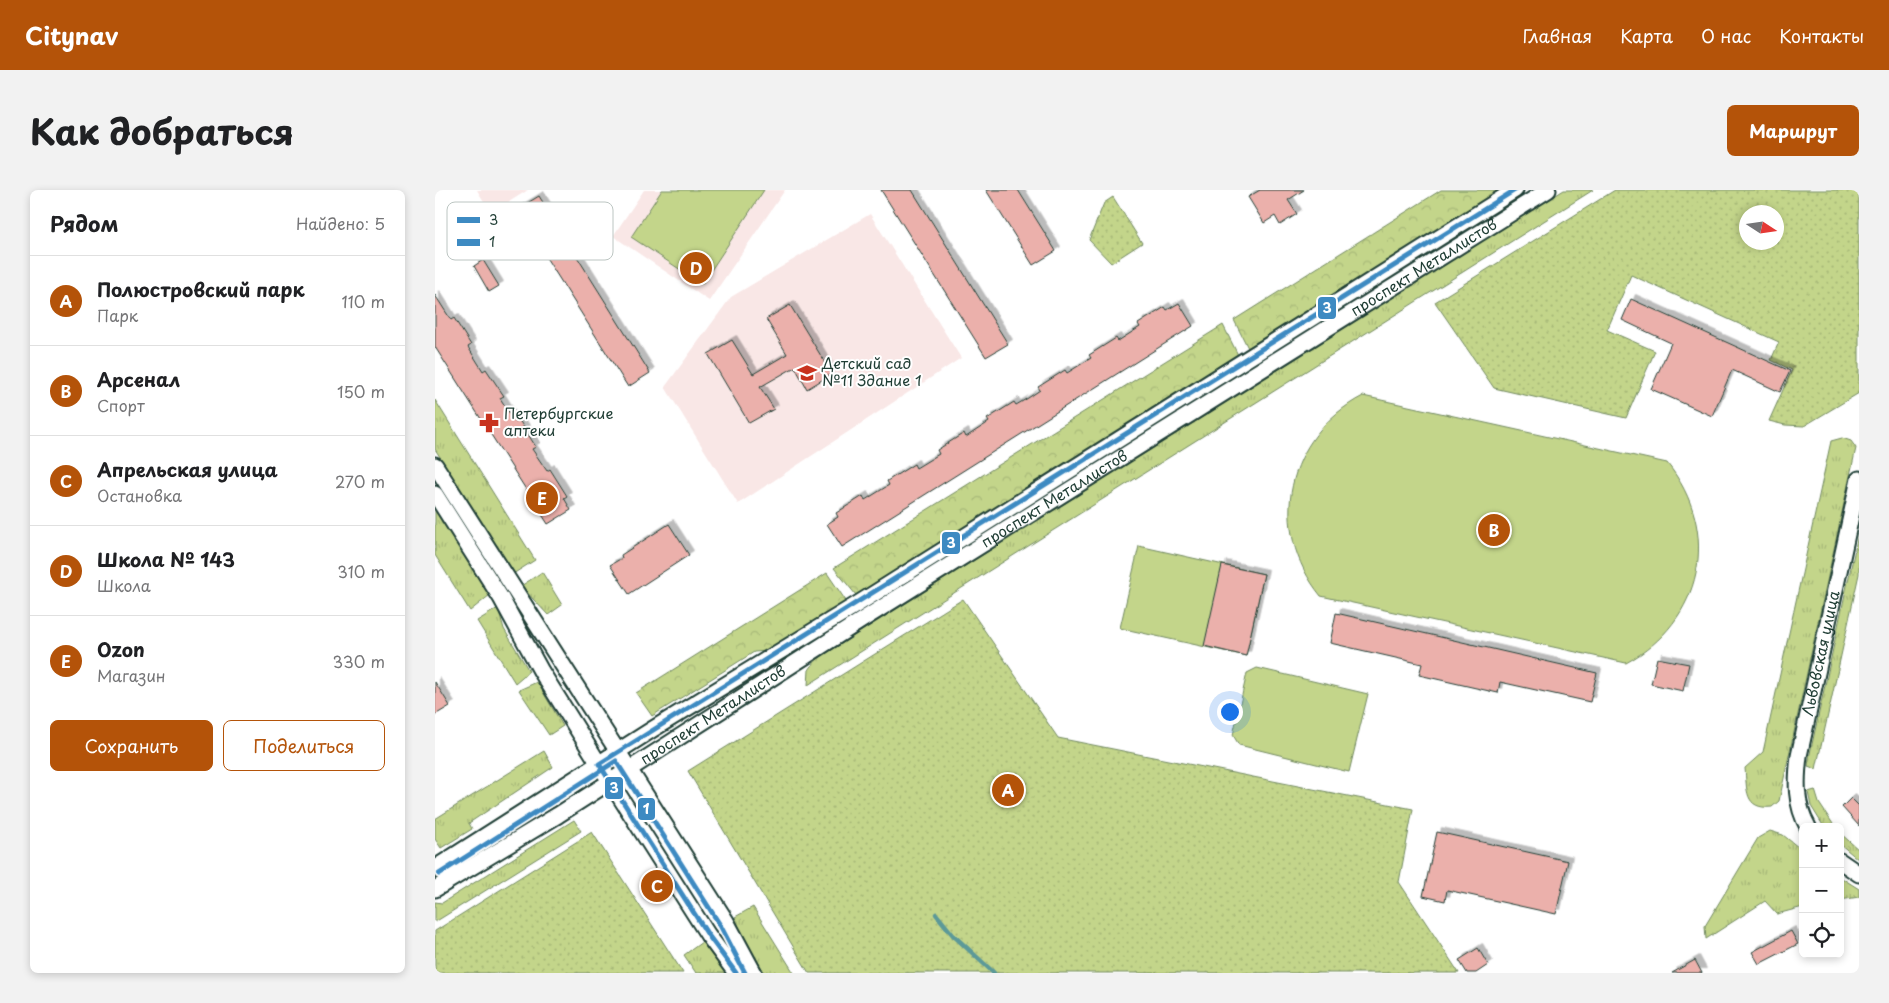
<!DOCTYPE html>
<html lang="ru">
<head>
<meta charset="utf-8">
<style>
  body { margin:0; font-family:"Playpen Sans",sans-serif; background:#f2f2f2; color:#202124 }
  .controls { position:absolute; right:15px; bottom:15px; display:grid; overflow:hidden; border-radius:8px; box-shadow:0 2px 8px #0003 }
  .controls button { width:45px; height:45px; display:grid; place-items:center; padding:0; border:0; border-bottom:1px solid #e0e0e0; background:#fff; color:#202124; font:25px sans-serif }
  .compass { position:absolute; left:1304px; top:15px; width:45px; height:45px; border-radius:50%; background:#fff; box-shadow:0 2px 8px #0003; rotate:102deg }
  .you { position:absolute; left:794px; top:521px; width:18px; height:18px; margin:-12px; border:4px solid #fff; border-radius:50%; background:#1a73e8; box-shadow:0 0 0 8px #1a73e833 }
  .badge { display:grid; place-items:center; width:32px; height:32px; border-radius:50%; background:#b45309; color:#fff; font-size:16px; font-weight:700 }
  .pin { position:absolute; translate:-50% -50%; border:2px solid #fff; box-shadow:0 1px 5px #0006 }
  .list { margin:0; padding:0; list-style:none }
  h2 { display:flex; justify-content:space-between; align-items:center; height:65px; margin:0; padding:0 20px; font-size:21px }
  h2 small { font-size:16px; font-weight:400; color:#757577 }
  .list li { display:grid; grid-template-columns:32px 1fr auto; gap:15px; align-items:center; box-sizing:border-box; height:90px; padding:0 20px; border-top:1px solid #e0e0e0 }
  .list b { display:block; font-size:19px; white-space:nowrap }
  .list p { margin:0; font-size:16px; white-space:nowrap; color:#757577 }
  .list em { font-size:16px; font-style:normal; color:#757577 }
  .actions { display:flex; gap:10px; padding:15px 20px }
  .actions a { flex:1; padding:11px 0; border:1px solid #b45309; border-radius:8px; text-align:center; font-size:18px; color:#b45309 }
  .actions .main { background:#b45309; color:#fff }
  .icon { flex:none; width:28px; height:28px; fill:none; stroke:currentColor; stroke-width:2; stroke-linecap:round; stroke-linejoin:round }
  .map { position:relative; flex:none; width:1424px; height:783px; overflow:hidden; border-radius:8px }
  header { display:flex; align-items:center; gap:30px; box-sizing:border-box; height:70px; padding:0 25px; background:#b45309; color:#fff }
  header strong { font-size:24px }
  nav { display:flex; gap:28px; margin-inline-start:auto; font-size:18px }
  .intro { display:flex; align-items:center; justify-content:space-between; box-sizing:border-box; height:120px; padding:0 30px }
  h1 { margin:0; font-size:35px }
  .button { padding:12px 22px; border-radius:8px; background:#b45309; color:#fff; font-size:18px; font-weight:700 }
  main { display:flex; gap:30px; padding:0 30px }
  aside { flex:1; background:#fff; border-radius:8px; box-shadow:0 2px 8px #0003 }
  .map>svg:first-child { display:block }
  .built { fill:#f9e7e6 }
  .grass { fill:url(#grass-tufts); stroke:#71895f }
  .forest { fill:url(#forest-crowns); stroke:#71895f }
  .park { fill:url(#park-dots); stroke:#71895f; fill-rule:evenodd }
  .garden { fill:#c3d58a; stroke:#71895f }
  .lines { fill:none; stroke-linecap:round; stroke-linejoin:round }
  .stream { stroke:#5c9998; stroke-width:4.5 }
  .building { fill:#ebb0ab; stroke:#1f3d34; filter:url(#shadow) }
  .minor-casing { stroke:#1f3d34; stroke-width:19 }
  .minor { stroke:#fff; stroke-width:15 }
  .bus-1-casing { stroke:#fff; stroke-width:9 }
  .bus-2-casing { stroke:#fff; stroke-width:9 }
  .bus-1 { stroke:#3d8ac2; stroke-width:5 }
  .bus-2 { stroke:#3d8ac2; stroke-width:5 }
  .labels { text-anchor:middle; stroke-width:4; stroke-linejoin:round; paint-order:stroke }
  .street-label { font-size:15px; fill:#1f3d34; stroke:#fff }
  .poi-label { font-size:15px; fill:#1f3d34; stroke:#fff; text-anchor:start }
  .key { fill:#fff; stroke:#bcc5c2; stroke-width:1 }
  .key-label { font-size:14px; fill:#1f3d34 }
  .line-badge { stroke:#fff; stroke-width:2 }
  .badge-label { font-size:14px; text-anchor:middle; font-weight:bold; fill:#fff }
</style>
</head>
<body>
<header>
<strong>Citynav</strong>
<nav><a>Главная</a><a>Карта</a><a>О нас</a><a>Контакты</a></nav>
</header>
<div class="intro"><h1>Как добраться</h1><a class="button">Маршрут</a></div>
<main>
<aside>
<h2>Рядом<small>Найдено: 5</small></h2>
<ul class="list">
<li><span class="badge">A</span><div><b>Полюстровский парк</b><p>Парк</p></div><em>110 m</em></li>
<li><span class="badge">B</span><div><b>Арсенал</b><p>Спорт</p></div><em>150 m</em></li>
<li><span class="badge">C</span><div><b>Апрельская улица</b><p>Остановка</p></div><em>270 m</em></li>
<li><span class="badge">D</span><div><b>Школа № 143</b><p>Школа</p></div><em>310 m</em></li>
<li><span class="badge">E</span><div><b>Ozon</b><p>Магазин</p></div><em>330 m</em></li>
</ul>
<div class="actions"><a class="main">Сохранить</a><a>Поделиться</a></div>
</aside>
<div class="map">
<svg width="1424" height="783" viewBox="0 0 1424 783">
  <defs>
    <pattern id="grass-tufts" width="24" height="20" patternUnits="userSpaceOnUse" patternTransform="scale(1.25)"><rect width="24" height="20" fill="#c3d58a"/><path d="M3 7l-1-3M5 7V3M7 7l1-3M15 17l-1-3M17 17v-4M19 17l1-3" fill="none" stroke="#a7b878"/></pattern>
    <pattern id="forest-crowns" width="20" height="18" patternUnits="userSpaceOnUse" patternTransform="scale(1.25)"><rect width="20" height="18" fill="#c3d58a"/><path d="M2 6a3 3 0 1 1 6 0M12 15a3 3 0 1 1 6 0" fill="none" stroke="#a7b878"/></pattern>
    <pattern id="park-dots" width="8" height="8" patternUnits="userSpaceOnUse" patternTransform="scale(1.25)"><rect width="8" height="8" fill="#c3d58a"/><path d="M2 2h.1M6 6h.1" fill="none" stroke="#a7b878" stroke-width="1.8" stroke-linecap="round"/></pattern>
    <filter id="shadow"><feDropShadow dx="4.5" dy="-4.5" stdDeviation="0" flood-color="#0004"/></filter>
  </defs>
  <rect width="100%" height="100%" fill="#fff"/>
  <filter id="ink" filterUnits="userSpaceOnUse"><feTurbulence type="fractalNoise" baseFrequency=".02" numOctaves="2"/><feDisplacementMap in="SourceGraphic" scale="10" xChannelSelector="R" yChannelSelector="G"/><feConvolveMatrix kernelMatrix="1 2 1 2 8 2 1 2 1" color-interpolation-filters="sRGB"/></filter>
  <g filter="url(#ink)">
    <!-- built -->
    <g class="built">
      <polygon points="42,0 93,0 56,23"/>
      <polygon points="209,0 350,0 274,111 178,46"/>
      <polygon points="435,24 526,168 303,314 230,197 296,107"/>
    </g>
    <!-- grass -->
    <g class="grass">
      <polygon points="1129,0 1158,0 373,495 374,480 382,469"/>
      <polygon points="0,210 100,370 78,384 0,259"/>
      <path d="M1407,248L1416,251L1421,258L1344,611L1337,617C1309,620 1312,599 1310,578L1328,562L1396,251Z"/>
      <polygon points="0,318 55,405 35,421 0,365"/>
      <polygon points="1424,341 1424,384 1381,579 1373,576 1374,568"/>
      <polygon points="107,382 127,415 113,425 86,396"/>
      <polygon points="63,418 69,439 94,481 80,493 42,431"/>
      <polygon points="102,492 128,536 114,545 84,500"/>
      <polygon points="109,561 118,577 34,633 37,639 6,658 0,649 0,629"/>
      <polygon points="1380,600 1384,613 1400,637 1389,637 1376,616 1373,602"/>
      <polygon points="139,630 146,641 0,732 0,712 7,713"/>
      <polygon points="1335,641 1348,645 1368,661 1368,717 1342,724 1330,711 1271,749 1270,736 1323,648"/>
      <polygon points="1405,643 1424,660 1424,670 1405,654"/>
      <polygon points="1405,687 1424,699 1424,707 1405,710"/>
      <polygon points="318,717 359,783 330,783 309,750 300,727"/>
      <polygon points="267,752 291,783 261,783 249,765"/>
    </g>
    <!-- forest -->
    <g class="forest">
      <polygon points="1006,0 1065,0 813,158 799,130"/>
      <polygon points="788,135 803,165 421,405 399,378"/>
      <polygon points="392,383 411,411 333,461 319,462 217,526 201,503"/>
    </g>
    <!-- park -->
    <g class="park">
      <path d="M1180,0H1424V203L1369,236L1350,235L1334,231L1357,180L1336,170L1344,152L1196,85L1172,140L1220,161L1191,228L1059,198L1000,112ZM1342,22V52H1312V22Z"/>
      <polygon points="678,7 707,53 676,73 654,50 669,13"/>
      <polygon points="528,409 623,548 978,619 964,692 1024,783 374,783 253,581"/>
      <polygon points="157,642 248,783 0,783 0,741"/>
    </g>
    <!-- garden -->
    <g class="garden">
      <polygon points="227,0 329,0 267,94 196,47"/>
      <path d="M928,206L1232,273C1287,341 1268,431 1191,473L886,406C831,338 851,246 928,206Z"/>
      <polygon points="704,356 829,384 811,466 685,438"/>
      <polygon points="822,478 933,504 914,582 804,555 798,545 812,483"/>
    </g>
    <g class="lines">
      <!-- stream -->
      <polyline class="stream" points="501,724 518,745 559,783"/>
    </g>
    <!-- building -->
    <g class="building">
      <polygon points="446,0 477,0 573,154 551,167"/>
      <polygon points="551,0 583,0 621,61 598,75"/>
      <polygon points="825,0 869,0 853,10 862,24 845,35 840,26 829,33 813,7"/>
      <polygon points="104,6 215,183 193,197 81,20"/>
      <polygon points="48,70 64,96 54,102 39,76"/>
      <polygon points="0,105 16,130 19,128 36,155 33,157 48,181 51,179 69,206 65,208 80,232 84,230 101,257 97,259 112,281 115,279 132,306 129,308 136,320 113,334 0,157"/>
      <polygon points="1196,109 1355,181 1345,202 1297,180 1277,226 1216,199 1236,153 1187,130"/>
      <polygon points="744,113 758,136 407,357 392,334 403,327 401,323 428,306 430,310 454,295 452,291 479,274 481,278 504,264 502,260 529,243 531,247 554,232 552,229 579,212 581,215 593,208 605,200 603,197 630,180 632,183 656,168 654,165 681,148 683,151 705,137 703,134 730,117 732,120"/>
      <polygon points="355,115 397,184 372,199 360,177 325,197 339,219 314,233 273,164 297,150 318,184 352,164 331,129"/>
      <polygon points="234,334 254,365 194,404 175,375 187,368 186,365"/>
      <polygon points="787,375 829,384 811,466 769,456"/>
      <polygon points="901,423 1162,483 1155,512 1065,492 1063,503 984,485 987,474 895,453"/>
      <polygon points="1222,468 1254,474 1248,501 1216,494"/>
      <polygon points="0,492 15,516 0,525"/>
      <polygon points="1416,608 1424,616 1424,636 1407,617"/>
      <polygon points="1002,642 1133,671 1121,724 1012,700 1010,711 988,706"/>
      <polygon points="1356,741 1363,754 1324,774 1317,762"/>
      <polygon points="1043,758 1053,775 1041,783 1032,783 1024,770"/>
      <polygon points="1260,770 1267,783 1237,783"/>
    </g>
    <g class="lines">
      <defs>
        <g id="minor">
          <polyline points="0,275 291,731 319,783"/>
          <polyline points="0,304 66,408 106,481 164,574 273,745 301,783"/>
          <path id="s1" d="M1373,637C1360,614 1361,591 1364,566L1424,289"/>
          <polyline points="1405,671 1424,684"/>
          <polyline points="0,678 218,539 421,415 1080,0"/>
          <path id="s2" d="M0,699L123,625L430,428L1113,0"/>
        </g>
      </defs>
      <!-- minor casing -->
      <use href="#minor" class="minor-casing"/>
      <!-- minor -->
      <use href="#minor" class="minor"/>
      <defs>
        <polyline id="bus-1" points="301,783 273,745 164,574 1080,0"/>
        <polyline id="bus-2" points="4,684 181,571 285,735 310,783"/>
      </defs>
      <!-- bus-1 casing -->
      <use href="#bus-1" class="bus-1-casing"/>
      <!-- bus-2 casing -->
      <use href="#bus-2" class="bus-2-casing"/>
      <!-- bus-1 -->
      <use href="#bus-1" class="bus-1"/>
      <!-- bus-2 -->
      <use href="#bus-2" class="bus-2"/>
    </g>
  </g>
  <!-- icons -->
  <defs>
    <symbol id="school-bare" viewBox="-9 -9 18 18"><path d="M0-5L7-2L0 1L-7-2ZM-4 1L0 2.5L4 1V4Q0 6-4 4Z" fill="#c8321e" stroke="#fff" stroke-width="2.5" paint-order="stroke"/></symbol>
    <symbol id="pharmacy-bare" viewBox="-9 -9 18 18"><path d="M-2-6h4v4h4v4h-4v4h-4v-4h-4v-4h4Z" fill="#c8321e" stroke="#fff" stroke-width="2.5" paint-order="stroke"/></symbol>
  </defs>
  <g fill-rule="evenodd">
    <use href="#school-bare" x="358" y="169" width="28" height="28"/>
    <use href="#pharmacy-bare" x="40" y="219" width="28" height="28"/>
  </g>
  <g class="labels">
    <!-- street labels -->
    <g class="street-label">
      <text dy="5" stroke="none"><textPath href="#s2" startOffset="1168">проспект Металлистов</textPath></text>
      <text dy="5" stroke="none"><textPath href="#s2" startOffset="732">проспект Металлистов</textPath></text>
      <text dy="5" stroke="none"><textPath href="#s1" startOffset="178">Львовская улица</textPath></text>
      <text dy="5" stroke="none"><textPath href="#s2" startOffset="328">проспект Металлистов</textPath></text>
    </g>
    <!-- poi labels -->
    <g class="poi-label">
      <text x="387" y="179">Детский сад<tspan x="387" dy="17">№11 Здание 1</tspan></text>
      <text x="69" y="229">Петербургские<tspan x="69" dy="17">аптеки</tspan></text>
    </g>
  </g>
  <!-- legend -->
  <rect x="12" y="12" width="166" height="58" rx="8" class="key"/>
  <rect x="22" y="27" width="23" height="6" fill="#3d8ac2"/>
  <rect x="22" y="49" width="23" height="7" fill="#3d8ac2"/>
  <g class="key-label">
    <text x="54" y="35">3</text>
    <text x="54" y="57">1</text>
  </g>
  <g class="line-badge">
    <rect x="882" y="106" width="20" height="24" rx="5" fill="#3d8ac2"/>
    <rect x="506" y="341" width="20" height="24" rx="5" fill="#3d8ac2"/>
    <rect x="169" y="586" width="20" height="24" rx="5" fill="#3d8ac2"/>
    <rect x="202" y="607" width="19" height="24" rx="5" fill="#3d8ac2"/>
  </g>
  <g class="badge-label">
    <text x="892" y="123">3</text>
    <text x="516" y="358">3</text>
    <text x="179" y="603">3</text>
    <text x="211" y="624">1</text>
  </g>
</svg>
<div class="controls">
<button>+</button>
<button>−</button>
<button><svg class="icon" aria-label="locate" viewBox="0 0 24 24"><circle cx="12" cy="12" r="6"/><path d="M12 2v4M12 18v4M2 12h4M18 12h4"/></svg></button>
</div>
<svg class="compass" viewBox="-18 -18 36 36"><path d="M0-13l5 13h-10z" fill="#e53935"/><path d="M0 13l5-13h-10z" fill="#757577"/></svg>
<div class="you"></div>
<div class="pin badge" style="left:573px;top:600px">A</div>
<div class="pin badge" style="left:1059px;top:340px">B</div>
<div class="pin badge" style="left:222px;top:696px">C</div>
<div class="pin badge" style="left:261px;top:78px">D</div>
<div class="pin badge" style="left:107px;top:308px">E</div>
</div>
</main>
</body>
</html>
